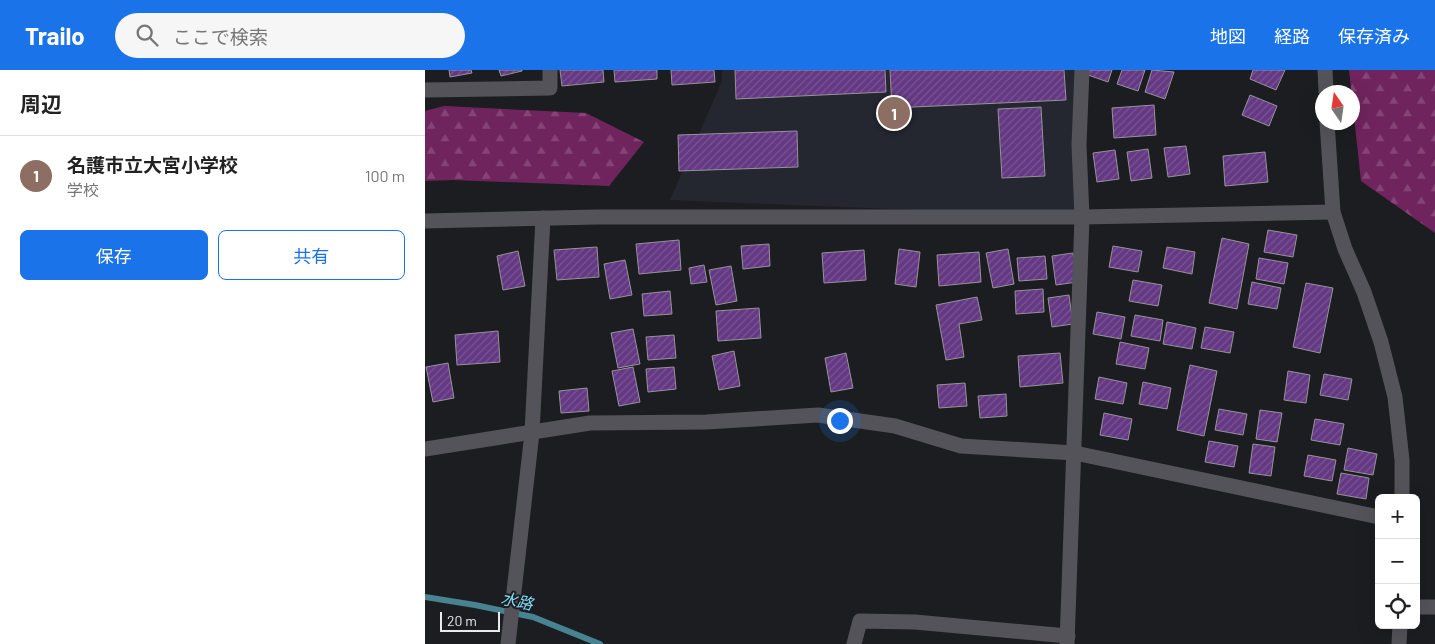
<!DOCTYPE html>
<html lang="ja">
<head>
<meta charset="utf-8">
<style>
  body { margin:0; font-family:Barlow,"Noto Sans JP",sans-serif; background:#f6f6f6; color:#222 }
  .controls { position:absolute; right:15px; bottom:15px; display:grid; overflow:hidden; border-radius:8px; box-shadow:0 5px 20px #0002 }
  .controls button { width:45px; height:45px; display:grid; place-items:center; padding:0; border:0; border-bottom:1px solid #e0e0e0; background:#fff; color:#222; font:25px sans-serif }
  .compass { position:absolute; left:890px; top:15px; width:45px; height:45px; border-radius:50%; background:#fff; box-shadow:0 5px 20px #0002; rotate:347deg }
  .scale { position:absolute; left:15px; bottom:12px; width:60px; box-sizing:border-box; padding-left:5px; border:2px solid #eaeaee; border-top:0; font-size:14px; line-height:18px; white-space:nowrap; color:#eaeaee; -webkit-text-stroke:4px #1c1d21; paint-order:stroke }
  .you { position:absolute; left:414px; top:350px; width:18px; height:18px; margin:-12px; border:4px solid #fff; border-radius:50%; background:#1a73e8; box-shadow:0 0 0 8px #1a73e833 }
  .badge { display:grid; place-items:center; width:32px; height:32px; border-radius:50%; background:#1a73e8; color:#fff; font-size:16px; font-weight:700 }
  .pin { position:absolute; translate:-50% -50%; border:2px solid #fff; box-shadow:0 1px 5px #0006 }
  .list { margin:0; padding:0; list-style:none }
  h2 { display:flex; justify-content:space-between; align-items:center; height:65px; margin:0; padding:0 20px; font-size:21px }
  h2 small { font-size:16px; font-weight:400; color:#767676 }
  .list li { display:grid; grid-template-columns:32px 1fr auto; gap:15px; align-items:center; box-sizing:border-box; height:80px; padding:0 20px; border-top:1px solid #e0e0e0 }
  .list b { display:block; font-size:19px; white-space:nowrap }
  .list p { margin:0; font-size:16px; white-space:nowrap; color:#767676 }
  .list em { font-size:16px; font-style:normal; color:#767676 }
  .actions { display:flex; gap:10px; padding:15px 20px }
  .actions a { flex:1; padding:11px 0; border:1px solid #1a73e8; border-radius:8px; text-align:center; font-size:18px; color:#1a73e8 }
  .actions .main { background:#1a73e8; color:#fff }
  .icon { flex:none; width:28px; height:28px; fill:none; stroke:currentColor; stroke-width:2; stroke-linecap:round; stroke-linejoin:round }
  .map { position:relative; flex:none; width:1010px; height:574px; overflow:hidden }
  header { display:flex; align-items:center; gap:30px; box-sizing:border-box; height:70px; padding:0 25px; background:#1a73e8; color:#fff }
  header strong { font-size:24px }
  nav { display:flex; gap:28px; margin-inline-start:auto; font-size:18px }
  .search { width:350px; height:45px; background:#f6f6f6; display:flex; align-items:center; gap:12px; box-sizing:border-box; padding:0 18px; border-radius:28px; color:#767676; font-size:19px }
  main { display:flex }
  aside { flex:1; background:#fff }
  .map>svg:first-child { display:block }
  .built { fill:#242630 }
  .forest { fill:url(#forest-firs) }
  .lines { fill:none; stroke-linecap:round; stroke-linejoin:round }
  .stream { stroke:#488392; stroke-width:6 }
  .building { fill:url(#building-hatch); stroke:#969399 }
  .street { stroke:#535359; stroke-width:15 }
  .secondary { stroke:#535359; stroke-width:15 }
  .labels { text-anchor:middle; stroke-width:4; stroke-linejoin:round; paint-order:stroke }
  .water-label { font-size:16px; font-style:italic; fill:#80d9f5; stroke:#1c1d21 }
</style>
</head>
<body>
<header>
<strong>Trailo</strong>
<div class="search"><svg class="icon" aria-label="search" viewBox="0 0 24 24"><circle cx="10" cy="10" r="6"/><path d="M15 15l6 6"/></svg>ここで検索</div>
<nav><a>地図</a><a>経路</a><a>保存済み</a></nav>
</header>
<main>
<aside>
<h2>周辺<small></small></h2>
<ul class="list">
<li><span class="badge" style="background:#8d6e63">1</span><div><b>名護市立大宮小学校</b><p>学校</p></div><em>100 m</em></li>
</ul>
<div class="actions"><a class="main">保存</a><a>共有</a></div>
</aside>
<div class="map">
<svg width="1010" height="574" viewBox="0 0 1010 574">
  <defs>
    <pattern id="forest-firs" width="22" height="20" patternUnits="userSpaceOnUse" patternTransform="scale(1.25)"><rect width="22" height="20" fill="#70245d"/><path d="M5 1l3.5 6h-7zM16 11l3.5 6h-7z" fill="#854475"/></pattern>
    <pattern id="building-hatch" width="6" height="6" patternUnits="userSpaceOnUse" patternTransform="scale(1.25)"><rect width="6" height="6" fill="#643883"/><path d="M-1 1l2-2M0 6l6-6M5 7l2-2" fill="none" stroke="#7a5595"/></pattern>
  </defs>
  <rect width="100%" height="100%" fill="#1c1d21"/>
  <!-- built -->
  <polygon class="built" points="297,0 657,0 657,147 245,130 297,11"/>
  <!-- forest -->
  <g class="forest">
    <polygon points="924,0 1010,0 1010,163 936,111"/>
    <polygon points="19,36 161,43 219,72 184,116 28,110 0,111 0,41"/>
  </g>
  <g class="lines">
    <!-- stream -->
    <polyline class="stream" points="0,527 50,535 108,547 175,574"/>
  </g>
  <!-- building -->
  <g class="building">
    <polygon points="24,0 46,0 47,3 25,7"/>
    <polygon points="74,0 97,0 97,1 76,6"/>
    <polygon points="135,0 178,0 179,12 137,16"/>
    <polygon points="189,0 232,0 232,9 190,12"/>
    <polygon points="246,0 289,0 290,12 247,15"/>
    <polygon points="310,0 460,0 461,22 311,29"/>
    <polygon points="465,0 639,0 641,30 467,38"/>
    <polygon points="664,0 687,0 683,12 663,5"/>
    <polygon points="697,0 720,0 713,21 692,14"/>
    <polygon points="727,0 749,2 740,29 720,22"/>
    <polygon points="828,0 860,0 851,20 825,9"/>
    <polygon points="825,25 852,36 844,56 817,45"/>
    <polygon points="729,35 731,65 689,68 687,38"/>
    <polygon points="616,37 620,106 577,108 573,39"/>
    <polygon points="372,61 373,97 254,101 253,65"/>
    <polygon points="761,76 765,104 743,107 739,78"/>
    <polygon points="723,79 727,108 706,111 702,82"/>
    <polygon points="690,80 694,109 672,112 668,83"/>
    <polygon points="840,82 843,112 800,116 798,86"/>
    <polygon points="843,160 872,165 868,187 839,182"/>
    <polygon points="797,168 824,174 812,239 784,233"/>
    <polygon points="254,170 256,200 214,204 211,174"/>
    <polygon points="344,174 345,196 318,199 316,176"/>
    <polygon points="688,176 717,181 713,202 684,197"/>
    <polygon points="172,177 174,207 132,210 129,180"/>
    <polygon points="742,177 770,182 767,204 738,198"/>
    <polygon points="474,179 495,182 491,217 470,214"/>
    <polygon points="583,179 589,214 568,218 561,183"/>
    <polygon points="439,180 441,210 399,213 397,183"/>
    <polygon points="93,181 100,216 78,220 72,186"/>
    <polygon points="554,182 556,212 514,216 512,185"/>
    <polygon points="648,183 652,212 631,215 627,186"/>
    <polygon points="620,186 622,209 594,211 592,188"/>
    <polygon points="834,188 863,193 859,214 831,209"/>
    <polygon points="200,190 207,225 185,229 179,194"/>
    <polygon points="279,195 282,212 266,214 264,198"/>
    <polygon points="306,196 312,231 291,235 284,200"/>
    <polygon points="708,210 737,215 733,236 704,231"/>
    <polygon points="827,212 856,218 852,239 823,234"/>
    <polygon points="881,213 908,218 895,283 868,277"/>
    <polygon points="618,219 619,242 591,244 590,221"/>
    <polygon points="245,221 247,244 219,246 217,224"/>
    <polygon points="644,225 648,254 627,257 623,228"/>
    <polygon points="552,227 557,250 534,254 539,287 521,290 511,235"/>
    <polygon points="334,238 336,268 293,271 291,241"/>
    <polygon points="672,242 700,247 696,269 668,264"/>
    <polygon points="710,245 738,250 735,271 706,266"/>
    <polygon points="742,252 771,258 767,279 738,274"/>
    <polygon points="780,257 809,262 805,283 776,278"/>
    <polygon points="208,259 215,294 193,298 186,263"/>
    <polygon points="73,261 75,292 32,295 30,265"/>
    <polygon points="249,265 251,288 223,290 221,267"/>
    <polygon points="695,272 724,278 720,299 691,294"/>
    <polygon points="309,281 315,316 294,320 287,286"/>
    <polygon points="421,283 428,318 406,322 400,288"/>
    <polygon points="635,283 638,313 595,317 593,286"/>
    <polygon points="23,293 29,328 8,332 1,297"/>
    <polygon points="765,295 792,301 779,366 752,360"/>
    <polygon points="208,297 215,332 194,336 187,301"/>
    <polygon points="249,297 251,319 223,322 221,299"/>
    <polygon points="863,301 885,305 881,333 859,330"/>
    <polygon points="899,304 927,309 923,330 895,325"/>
    <polygon points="674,307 702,313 698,334 670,329"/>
    <polygon points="718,312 746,318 742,339 714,334"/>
    <polygon points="540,313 542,336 514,338 512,315"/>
    <polygon points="162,318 164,341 136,343 134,321"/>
    <polygon points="581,324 582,346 555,348 553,326"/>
    <polygon points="794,339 822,344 818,365 790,360"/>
    <polygon points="835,340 857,343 852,372 831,369"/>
    <polygon points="679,343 707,349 703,370 675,365"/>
    <polygon points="890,349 919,354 915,375 886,370"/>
    <polygon points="784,371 813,376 809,397 780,392"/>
    <polygon points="828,374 850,377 846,406 824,403"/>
    <polygon points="923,378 952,384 948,405 919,400"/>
    <polygon points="883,385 911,390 907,411 879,406"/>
    <polygon points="916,403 944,408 941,429 912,424"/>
  </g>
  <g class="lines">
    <!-- street -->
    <g class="street">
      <polyline points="0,20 125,18 125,0"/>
      <polyline points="0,379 165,353 281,352 393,345 470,356 536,376 650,383 954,447"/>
      <polyline points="991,537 1010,537"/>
      <polyline points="83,574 107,363 118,148"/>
      <polyline points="429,574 435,551 490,552 643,566"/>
      <polyline points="642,574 657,147 654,75 657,0"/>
    </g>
    <!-- secondary -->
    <g class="secondary">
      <polyline points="900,0 901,22"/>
      <polyline points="902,52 908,142 920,179 939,222 956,272 970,327 977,390 977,428"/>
      <polyline points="0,151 172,147 657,147 908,142"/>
      <polyline points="974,574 975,555"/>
    </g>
  </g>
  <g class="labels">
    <!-- water labels -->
    <g class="water-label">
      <text transform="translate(92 531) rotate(12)" y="6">水路</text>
    </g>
  </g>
</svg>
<div class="controls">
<button>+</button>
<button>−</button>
<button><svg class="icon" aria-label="locate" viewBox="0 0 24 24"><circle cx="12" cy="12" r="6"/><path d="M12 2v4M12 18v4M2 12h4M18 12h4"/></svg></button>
</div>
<svg class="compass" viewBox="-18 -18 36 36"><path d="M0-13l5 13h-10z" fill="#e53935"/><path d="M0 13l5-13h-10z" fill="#767676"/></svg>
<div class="scale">20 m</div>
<div class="you"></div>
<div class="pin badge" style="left:469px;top:43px;background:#8d6e63">1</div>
</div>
</main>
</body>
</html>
